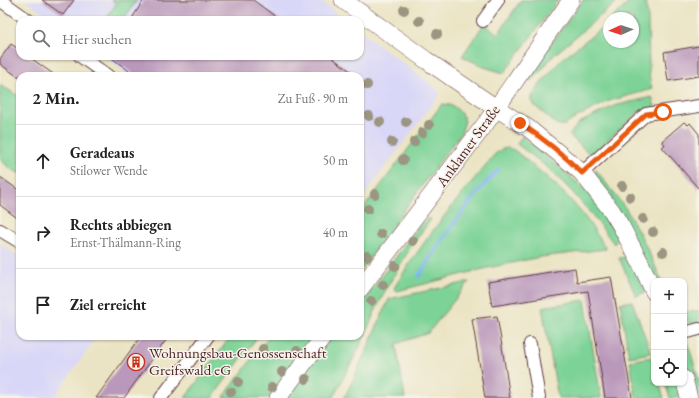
<!DOCTYPE html>
<html lang="de">
<head>
<meta charset="utf-8">
<style>
  body { margin:0; font-family:"EB Garamond",serif; background:#f2f2f2; color:#222 }
  .controls { position:absolute; right:12px; bottom:12px; display:grid; overflow:hidden; border-radius:8px; box-shadow:0 1px 3px #0004 }
  .controls button { width:36px; height:36px; display:grid; place-items:center; padding:0; border:0; border-bottom:1px solid #e0e0e0; background:#fff; color:#222; font:20px sans-serif }
  .compass { position:absolute; left:603px; top:12px; width:36px; height:36px; border-radius:50%; background:#fff; box-shadow:0 1px 3px #0004; rotate:267deg }
  .stop { position:absolute; width:12px; height:12px; margin:-9px; border:3px solid #ea580c; border-radius:50%; background:#fff }
  .stop.end { background:#ea580c; border-color:#fff; box-shadow:0 1px 4px #0008 }
  .list { margin:0; padding:0; list-style:none }
  h2 { display:flex; justify-content:space-between; align-items:center; height:52px; margin:0; padding:0 16px; font-size:17px }
  h2 small { font-size:13px; font-weight:400; color:#767676 }
  .list li { display:grid; grid-template-columns:26px 1fr auto; gap:12px; align-items:center; box-sizing:border-box; height:72px; padding:0 16px; border-top:1px solid #e0e0e0 }
  .list b { display:block; font-size:15px; white-space:nowrap }
  .list p { margin:0; font-size:13px; white-space:nowrap; color:#767676 }
  .list em { font-size:13px; font-style:normal; color:#767676 }
  .icon { flex:none; width:22px; height:22px; fill:none; stroke:currentColor; stroke-width:2; stroke-linecap:round; stroke-linejoin:round }
  .map { position:relative; flex:none; width:699px; height:398px; overflow:hidden }
  .search { position:absolute; background:#fff; box-shadow:0 1px 3px #0004; left:16px; top:16px; width:348px; height:44px; display:flex; align-items:center; gap:10px; box-sizing:border-box; padding:0 14px; border-radius:12px; color:#767676; font-size:15px }
  .panel { position:absolute; background:#fff; box-shadow:0 1px 3px #0004; left:16px; top:72px; width:348px; height:268px; border-radius:12px }
  .map>svg:first-child { display:block }
  .built { fill:#d9d7f8 }
  .green { fill:#7dd397; stroke:#647961 }
  .lines { fill:none; stroke-linecap:round; stroke-linejoin:round }
  .stream { stroke:#7eb5ed; stroke-width:4 }
  .building { fill:#ba98bb }
  .street-casing { stroke:#623d42; stroke-width:14 }
  .secondary-casing { stroke:#623d42; stroke-width:18 }
  .street { stroke:#fff; stroke-width:12 }
  .secondary { stroke:#fff; stroke-width:17 }
  .tree { fill:#9b9581 }
  .route { stroke:#ea580c; stroke-width:5 }
  .labels { text-anchor:middle; stroke-width:3; stroke-linejoin:round; paint-order:stroke }
  .street-label { font-size:15px; fill:#4a1f2b; stroke:#f7f3e8 }
  .poi-label { font-size:15px; fill:#4a1f2b; stroke:#f7f3e8; text-anchor:start }
</style>
</head>
<body>
<div class="map">
<svg width="699" height="398" viewBox="0 0 699 398">
  <rect width="100%" height="100%" fill="#f7f3e8"/>
  <filter id="ink" filterUnits="userSpaceOnUse"><feTurbulence type="fractalNoise" baseFrequency=".025" numOctaves="2"/><feDisplacementMap in="SourceGraphic" scale="8" xChannelSelector="R" yChannelSelector="G"/><feConvolveMatrix kernelMatrix="1 2 1 2 8 2 1 2 1" color-interpolation-filters="sRGB"/></filter>
  <filter id="wash" filterUnits="userSpaceOnUse"><feTurbulence type="fractalNoise" baseFrequency=".012" numOctaves="4" result="noise"/><feDisplacementMap in="SourceGraphic" scale="16" xChannelSelector="R" yChannelSelector="G"/><feGaussianBlur stdDeviation="0.9" result="paint"/><feColorMatrix in="noise" values="0 0 0 0 0 0 0 0 0 0 0 0 0 0 0 0 0 1.4 0 .05"/><feComposite in="paint" operator="in"/></filter>
  <g filter="url(#wash)">
    <rect width="100%" height="100%" fill="#ebe4c4"/>
    <!-- built -->
    <g class="built">
      <polygon points="25,0 319,0 345,20 54,20"/>
      <polygon points="360,31 436,88 440,94 360,200 360,76 130,76 104,56 360,56"/>
      <polygon points="0,243 20,258 20,336 97,336 54,398 0,398"/>
    </g>
    <!-- green -->
    <g class="green">
      <polygon points="111,0 137,0 123,20 105,20 116,4"/>
      <polygon points="521,0 558,0 504,73 484,67 462,56 484,24 498,34"/>
      <polygon points="583,0 619,0 554,55 532,81 527,77"/>
      <polygon points="632,0 645,0 648,18 649,75 652,89 609,101 577,117 565,125 559,125 555,123 535,106 532,101 532,97 541,83 563,58 601,29 609,21 609,42 633,42 633,18 612,18"/>
      <path d="M0,85L17,95L20,98V174C13,170 3,165 0,157Z"/>
      <polygon points="652,97 655,107 641,110 591,155 569,135 579,123 614,106"/>
      <path d="M442,104C454,104 461,111 465,121L461,133L412,199L360,272V213Z"/>
      <path d="M522,136L566,173L586,190L621,236L614,244C595,217 573,191 549,169C539,160 527,152 517,144Z"/>
      <path d="M508,148L514,150C537,169 561,187 580,211C589,222 598,236 606,249L540,257L483,269L397,291L394,288C423,240 459,197 495,154L502,149Z"/>
      <polygon points="596,170 626,209 643,240 662,281 655,281 594,176"/>
      <polygon points="429,218 431,219 412,245 389,284 376,309 363,340 333,398 285,398 310,364 333,336 360,336 360,306 418,227"/>
      <polygon points="624,257 632,258 646,292 636,296 619,258"/>
      <polygon points="469,282 428,333 396,344 405,398 344,398 355,376 389,299"/>
      <polygon points="585,300 601,398 558,398 542,307"/>
      <polygon points="632,301 651,353 629,357 620,303"/>
      <path d="M699,311V323C688,324 686,324 684,312Z"/>
      <polygon points="231,336 258,336 212,398 185,398"/>
      <polygon points="269,336 314,336 269,398 223,398"/>
      <polygon points="688,343 699,381 699,398 696,398 685,359 686,346"/>
      <polygon points="652,357 654,363 654,383 659,383 664,398 636,398 630,361"/>
      <polygon points="665,383 677,383 681,398 670,398"/>
    </g>
    <g class="lines">
      <!-- stream -->
      <path class="stream" d="M419,276C443,239 467,201 498,170"/>
    </g>
    <g id="blocks">
      <!-- building -->
      <g class="building">
        <polygon points="42,0 74,0 63,15"/>
        <polygon points="145,0 253,0 280,20 131,20 141,4"/>
        <polygon points="11,44 20,50 20,56 28,56 56,76 17,76 0,64 0,59"/>
        <polygon points="699,46 699,76 668,81 664,52"/>
        <polygon points="109,56 330,56 357,76 136,76"/>
        <polygon points="684,122 688,125 690,123 699,134 699,189 662,147 665,145 662,141"/>
        <polygon points="0,177 20,191 20,220 0,205"/>
        <polygon points="575,268 577,282 611,277 632,398 605,398 588,291 492,306 488,282"/>
        <polygon points="497,316 501,340 510,398 485,398 472,319"/>
        <polygon points="141,336 169,336 124,398 96,398"/>
      </g>
    </g>
  </g>
  <g filter="url(#ink)">
    <use href="#blocks" fill-opacity="0" stroke="#623d42" stroke-width="1"/>
    <g class="lines">
      <defs>
        <g id="street">
          <polyline points="0,0 28,20"/>
          <polyline points="483,21 498,0"/>
          <polyline points="80,56 108,76"/>
          <polyline points="582,173 646,114 699,106"/>
          <polyline points="0,230 20,242"/>
          <polyline points="684,333 699,329"/>
          <polyline points="530,344 539,398"/>
          <polyline points="161,398 208,336"/>
        </g>
        <g id="secondary">
          <polyline points="343,0 426,60 496,108 528,128 573,165 582,173 612,211 621,226 640,262 654,292"/>
          <polyline points="360,289 486,123 571,0"/>
          <polyline points="684,379 689,398"/>
          <polyline points="278,398 324,336"/>
        </g>
      </defs>
      <!-- street casing -->
      <use href="#street" class="street-casing"/>
      <!-- secondary casing -->
      <use href="#secondary" class="secondary-casing"/>
      <!-- street -->
      <use href="#street" class="street"/>
      <!-- secondary -->
      <use href="#secondary" class="secondary"/>
    </g>
    <!-- trees -->
    <g class="tree">
      <circle cx="404" cy="10" r="5"/>
      <circle cx="419" cy="21" r="5"/>
      <circle cx="437" cy="34" r="5"/>
      <circle cx="367" cy="85" r="5"/>
      <circle cx="369" cy="116" r="5"/>
      <circle cx="380" cy="122" r="5"/>
      <circle cx="406" cy="122" r="5"/>
      <circle cx="429" cy="125" r="5"/>
      <circle cx="422" cy="133" r="5"/>
      <circle cx="392" cy="142" r="5"/>
      <circle cx="414" cy="142" r="5"/>
      <circle cx="403" cy="160" r="5"/>
      <circle cx="622" cy="186" r="5"/>
      <circle cx="375" cy="194" r="5"/>
      <circle cx="630" cy="197" r="5"/>
      <circle cx="368" cy="209" r="5"/>
      <circle cx="643" cy="219" r="5"/>
      <circle cx="653" cy="232" r="5"/>
      <circle cx="381" cy="234" r="5"/>
      <circle cx="413" cy="241" r="5"/>
      <circle cx="663" cy="252" r="5"/>
      <circle cx="367" cy="256" r="5"/>
      <circle cx="395" cy="266" r="5"/>
      <circle cx="383" cy="285" r="5"/>
      <circle cx="371" cy="301" r="5"/>
      <circle cx="263" cy="349" r="5"/>
      <circle cx="297" cy="351" r="5"/>
      <circle cx="282" cy="372" r="5"/>
      <circle cx="306" cy="379" r="5"/>
      <circle cx="238" cy="382" r="5"/>
      <circle cx="272" cy="387" r="5"/>
      <circle cx="231" cy="392" r="5"/>
    </g>
  </g>
  <g class="lines" filter="url(#ink)">
    <!-- route -->
    <path class="route" d="M520,123C541,137 564,155 582,173L646,114L663,112"/>
  </g>
  <!-- icons -->
  <defs>
    <symbol id="building-ring" viewBox="-11 -11 22 22"><circle r="9.5" fill="#f7f3e8" stroke="#c8321e" stroke-width="1.5"/><path d="M-4-6H4V6H1V3H-1V6H-4ZM-2.5-4.3h1.7v1.8h-1.7ZM.8-4.3h1.7v1.8H.8ZM-2.5-1h1.7V.8h-1.7ZM.8-1h1.7V.8H.8Z" fill="#c8321e"/></symbol>
  </defs>
  <g fill-rule="evenodd">
    <use href="#building-ring" x="126" y="352" width="20" height="20"/>
  </g>
  <g class="labels">
    <!-- street labels -->
    <g class="street-label">
      <text transform="translate(468 146) rotate(-54)" y="5">Anklamer Straße</text>
    </g>
    <!-- poi labels -->
    <g class="poi-label">
      <text x="149" y="358">Wohnungsbau-Genossenschaft<tspan x="149" dy="17">Greifswald eG</tspan></text>
    </g>
  </g>
</svg>
<div class="controls">
<button>+</button>
<button>−</button>
<button><svg class="icon" aria-label="locate" viewBox="0 0 24 24"><circle cx="12" cy="12" r="6"/><path d="M12 2v4M12 18v4M2 12h4M18 12h4"/></svg></button>
</div>
<svg class="compass" viewBox="-18 -18 36 36"><path d="M0-13l5 13h-10z" fill="#e53935"/><path d="M0 13l5-13h-10z" fill="#767676"/></svg>
<div class="stop" style="left:663px;top:112px"></div>
<div class="stop end" style="left:520px;top:123px"></div>
<div class="search"><svg class="icon" aria-label="search" viewBox="0 0 24 24"><circle cx="10" cy="10" r="6"/><path d="M15 15l6 6"/></svg>Hier suchen</div>
<section class="panel">
<h2>2 Min.<small>Zu Fuß · 90 m</small></h2>
<ul class="list">
<li><svg class="icon" aria-label="ahead" viewBox="0 0 24 24"><path d="M12 20V5M6 11l6-6 6 6"/></svg><div><b>Geradeaus</b><p>Stilower Wende</p></div><em>50 m</em></li>
<li><svg class="icon" aria-label="right" viewBox="0 0 24 24"><path d="M7 20v-9h11M14 6l5 5-5 5"/></svg><div><b>Rechts abbiegen</b><p>Ernst-Thälmann-Ring</p></div><em>40 m</em></li>
<li><svg class="icon" aria-label="arrive" viewBox="0 0 24 24"><path d="M6 21V4h12l-3 4 3 4H6"/></svg><div><b>Ziel erreicht</b></div></li>
</ul>
</section>
</div>
</body>
</html>
